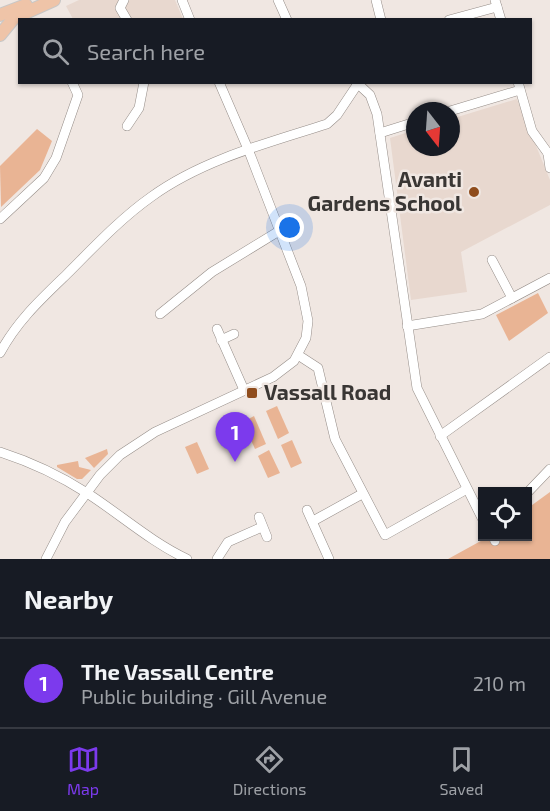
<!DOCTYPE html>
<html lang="en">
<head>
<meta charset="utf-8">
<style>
  body { margin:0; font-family:"Exo 2",sans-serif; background:#20242c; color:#f1f3f6 }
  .controls { position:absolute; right:18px; bottom:18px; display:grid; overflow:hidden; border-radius:0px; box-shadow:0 2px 4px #0004 }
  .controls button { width:54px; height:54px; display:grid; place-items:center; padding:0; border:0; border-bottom:2px solid #363941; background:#171b24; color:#f1f3f6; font:30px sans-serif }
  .compass { position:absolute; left:406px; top:102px; width:54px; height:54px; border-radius:50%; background:#171b24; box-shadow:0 2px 4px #0004; rotate:163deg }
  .you { position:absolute; left:290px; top:228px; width:21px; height:21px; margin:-15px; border:4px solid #fff; border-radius:50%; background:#1a73e8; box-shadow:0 0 0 9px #1a73e833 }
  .badge { display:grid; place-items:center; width:39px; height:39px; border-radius:50%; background:#7c3aed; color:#fff; font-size:20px; font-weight:700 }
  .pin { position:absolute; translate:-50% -50px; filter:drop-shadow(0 2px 3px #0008) }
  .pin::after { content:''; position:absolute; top:32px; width:21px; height:18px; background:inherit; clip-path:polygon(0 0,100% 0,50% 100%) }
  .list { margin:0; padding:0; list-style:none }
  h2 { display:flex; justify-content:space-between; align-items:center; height:78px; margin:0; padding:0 24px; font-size:26px }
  h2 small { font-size:20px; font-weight:400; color:#9ea1a6 }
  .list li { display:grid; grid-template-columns:39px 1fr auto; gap:18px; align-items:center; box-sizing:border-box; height:90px; padding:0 24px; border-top:2px solid #363941 }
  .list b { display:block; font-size:22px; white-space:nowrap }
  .list p { margin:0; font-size:20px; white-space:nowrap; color:#9ea1a6 }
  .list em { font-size:20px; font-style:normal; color:#9ea1a6 }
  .icon { flex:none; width:33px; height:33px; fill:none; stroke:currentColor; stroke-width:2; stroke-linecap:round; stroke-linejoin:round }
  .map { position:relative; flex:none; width:550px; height:559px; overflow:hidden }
  .search { position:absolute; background:#171b24; box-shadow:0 2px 4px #0004; left:18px; right:18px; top:18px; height:66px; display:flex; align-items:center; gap:15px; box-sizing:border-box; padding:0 21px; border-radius:0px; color:#9ea1a6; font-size:22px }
  .sheet { height:168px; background:#171b24 }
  nav { display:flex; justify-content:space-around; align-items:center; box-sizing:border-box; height:84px; border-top:2px solid #363941; background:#171b24; font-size:16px; color:#9ea1a6 }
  nav a { display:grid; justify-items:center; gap:3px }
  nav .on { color:#7c3aed }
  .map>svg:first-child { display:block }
  .built { fill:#e8d8cf }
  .green { fill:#e9b494 }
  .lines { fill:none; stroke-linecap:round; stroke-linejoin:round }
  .minor-casing { stroke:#958d88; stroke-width:10 }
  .major-casing { stroke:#c8c7c6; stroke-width:14 }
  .minor { stroke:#fff; stroke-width:9 }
  .major { stroke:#efc4a8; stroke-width:12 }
  .poi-dot { fill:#8f4c1c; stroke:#f0e7e2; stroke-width:2 }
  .labels { text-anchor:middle; stroke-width:5; stroke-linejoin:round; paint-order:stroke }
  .poi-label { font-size:21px; font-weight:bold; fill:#393634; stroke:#f0e7e2; text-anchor:end }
</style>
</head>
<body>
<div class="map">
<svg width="550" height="559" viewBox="0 0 550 559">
  <rect width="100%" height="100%" fill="#f0e7e2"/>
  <!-- built -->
  <g class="built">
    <polygon points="79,0 175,0 183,19 73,19 66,6"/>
    <polygon points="517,99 550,180 550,205 461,252 467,292 411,300 390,138 415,130 415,147 451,147 451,119"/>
  </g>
  <!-- green -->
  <g class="green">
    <polygon points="37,129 52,141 40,170 1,207 0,166"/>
    <polygon points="538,293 548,313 509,341 496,315"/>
    <polygon points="277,406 289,433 278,439 266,411"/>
    <polygon points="254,416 266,444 255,449 243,422"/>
    <polygon points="292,440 302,463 291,468 281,445"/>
    <polygon points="197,442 209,469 197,474 185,447"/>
    <polygon points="107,449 108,454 94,468 85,458"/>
    <polygon points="269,450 280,473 268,478 258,456"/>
    <polygon points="78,461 79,467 91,470 82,479 77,479 57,467 57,465"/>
    <polygon points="550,492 550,559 448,559 488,537 528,536 528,508"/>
  </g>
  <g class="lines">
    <defs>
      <g id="minor">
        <polyline points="124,0 120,8 127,20"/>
        <polyline points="182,0 190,20"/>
        <polyline points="278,0 287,20"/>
        <polyline points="376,0 381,20"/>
        <polyline points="495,0 501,20"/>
        <polyline points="449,20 497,7"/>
        <polyline points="356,82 370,95 377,114 417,388 482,518"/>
        <polyline points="518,82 532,131 550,156"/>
        <polyline points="450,111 520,90"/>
        <polyline points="127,126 139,108 144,82"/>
        <polyline points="380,133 415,122"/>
        <polyline points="548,154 550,168"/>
        <polyline points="0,219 44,178 56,158 78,95 72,82"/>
        <polyline points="492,260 512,298"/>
        <polyline points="160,314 212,272 279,231"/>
        <polyline points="407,326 482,314 550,278"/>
        <polyline points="217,329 244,390"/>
        <polyline points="221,340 234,334"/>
        <path d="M0,353C17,321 41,299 67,274C94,247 120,219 151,197C202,160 267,143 327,124L337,115L359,82"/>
        <polyline points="298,355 318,368 335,439 385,535 467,489"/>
        <polyline points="440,436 550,357"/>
        <path d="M0,452C31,462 59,475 87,493C121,515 151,542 187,559"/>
        <polyline points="528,492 550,469"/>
        <polyline points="307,510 329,559"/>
        <polyline points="259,517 267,537"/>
        <polyline points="313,521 362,494"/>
        <polyline points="493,536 495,541"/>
        <polyline points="46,559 65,522 100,475 120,455 155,432 273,377 294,361 306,338 308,321 301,286 248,149 219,82"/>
        <polyline points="217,559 228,542 262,527"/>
      </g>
      <g id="major">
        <polyline points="0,15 26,5"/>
        <polyline points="0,35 14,18 54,0"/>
      </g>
    </defs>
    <!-- minor casing -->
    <use href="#minor" class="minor-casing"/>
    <!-- major casing -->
    <use href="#major" class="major-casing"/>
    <!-- minor -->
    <use href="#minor" class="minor"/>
    <!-- major -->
    <use href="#major" class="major"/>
  </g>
  <!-- markers -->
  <g class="poi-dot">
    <circle cx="474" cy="192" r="6"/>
    <rect x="246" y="387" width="12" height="12" rx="3"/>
  </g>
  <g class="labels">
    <!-- poi labels -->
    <g class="poi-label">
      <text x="462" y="187">Avanti<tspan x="462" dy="24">Gardens School</tspan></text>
      <text x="264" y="400" text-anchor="start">Vassall Road</text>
    </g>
  </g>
</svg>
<div class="controls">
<button><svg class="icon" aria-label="locate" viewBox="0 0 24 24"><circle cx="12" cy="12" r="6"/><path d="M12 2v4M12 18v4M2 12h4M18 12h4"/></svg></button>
</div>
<svg class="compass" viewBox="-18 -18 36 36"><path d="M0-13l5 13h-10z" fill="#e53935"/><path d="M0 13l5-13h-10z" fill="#9ea1a6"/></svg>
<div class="you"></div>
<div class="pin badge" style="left:235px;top:462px">1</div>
<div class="search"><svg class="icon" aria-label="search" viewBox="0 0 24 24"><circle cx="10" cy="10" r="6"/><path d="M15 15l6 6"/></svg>Search here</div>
</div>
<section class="sheet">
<h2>Nearby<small></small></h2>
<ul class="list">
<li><span class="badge">1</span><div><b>The Vassall Centre</b><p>Public building · Gill Avenue</p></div><em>210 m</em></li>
</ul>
</section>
<nav>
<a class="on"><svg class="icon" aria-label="map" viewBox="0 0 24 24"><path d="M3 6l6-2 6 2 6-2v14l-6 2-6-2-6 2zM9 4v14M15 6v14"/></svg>Map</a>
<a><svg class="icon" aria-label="directions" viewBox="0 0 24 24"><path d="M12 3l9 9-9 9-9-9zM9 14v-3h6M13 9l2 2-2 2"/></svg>Directions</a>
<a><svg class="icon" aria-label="saved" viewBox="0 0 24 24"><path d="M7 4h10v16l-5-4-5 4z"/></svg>Saved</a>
</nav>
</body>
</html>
